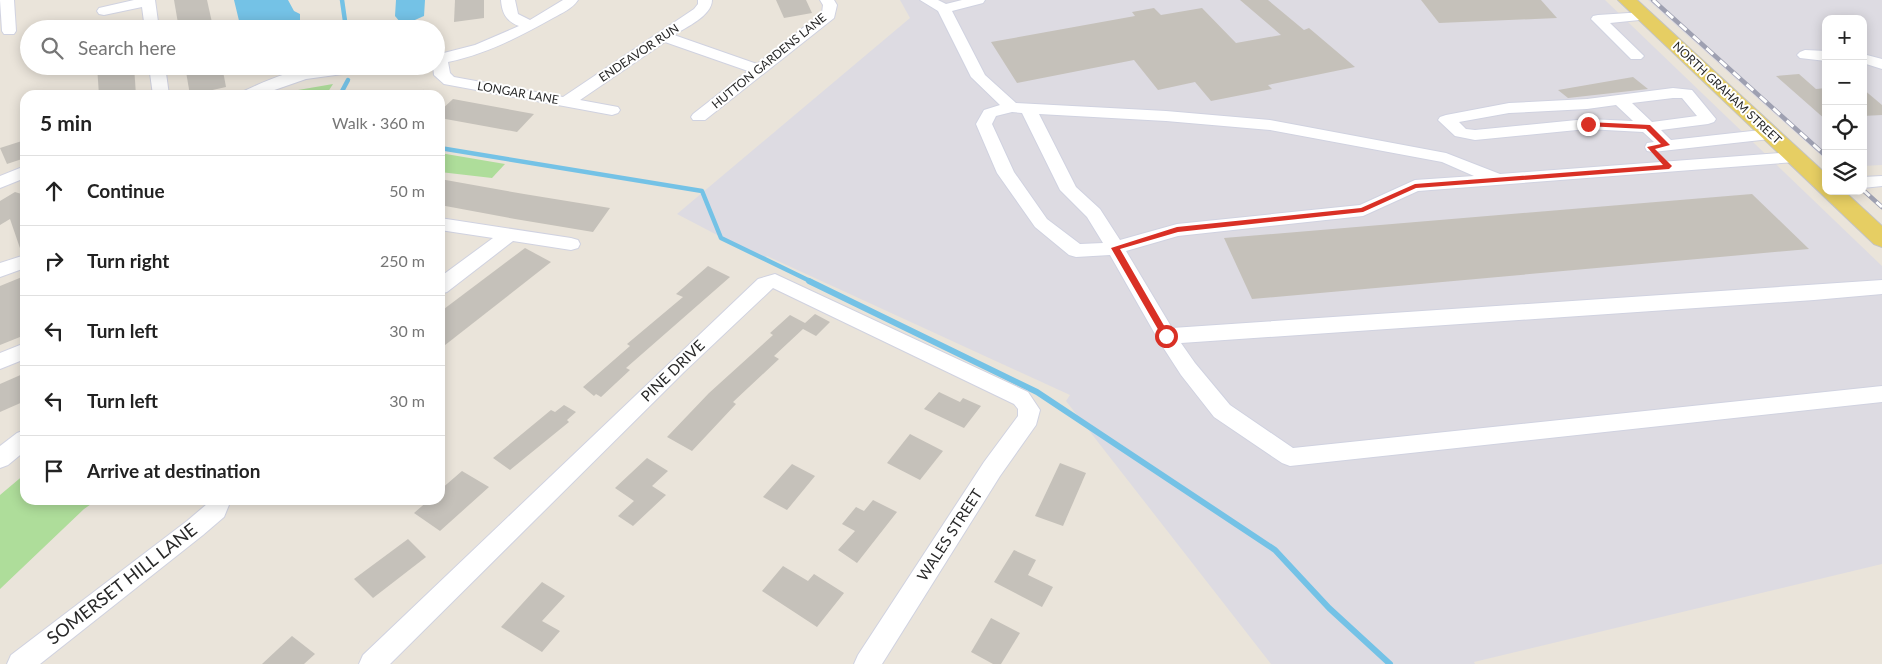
<!DOCTYPE html>
<html lang="en">
<head>
<meta charset="utf-8">
<style>
  body { margin:0; font-family:Lato,sans-serif; background:#f2f2f2; color:#222 }
  .controls { position:absolute; right:15px; top:15px; display:grid; overflow:hidden; border-radius:10px; box-shadow:0 2px 12px #0003 }
  .controls button { width:45px; height:45px; display:grid; place-items:center; padding:0; border:0; border-bottom:1px solid #e0e0e0; background:#fff; color:#222; font:25px sans-serif }
  .stop { position:absolute; width:15px; height:15px; margin:-11px; border:4px solid #d93025; border-radius:50%; background:#fff }
  .stop.end { background:#d93025; border-color:#fff; box-shadow:0 1px 5px #0008 }
  .list { margin:0; padding:0; list-style:none }
  h2 { display:flex; justify-content:space-between; align-items:center; height:65px; margin:0; padding:0 20px; font-size:21px }
  h2 small { font-size:16px; font-weight:400; color:#767676 }
  .list li { display:grid; grid-template-columns:32px 1fr auto; gap:15px; align-items:center; box-sizing:border-box; height:70px; padding:0 20px; border-top:1px solid #e0e0e0 }
  .list b { display:block; font-size:19px; white-space:nowrap }
  .list em { font-size:16px; font-style:normal; color:#767676 }
  .icon { flex:none; width:28px; height:28px; fill:none; stroke:currentColor; stroke-width:2; stroke-linecap:round; stroke-linejoin:round }
  .map { position:relative; flex:none; width:1882px; height:664px; overflow:hidden }
  .search { position:absolute; background:#fff; box-shadow:0 2px 12px #0003; left:20px; top:20px; width:425px; height:55px; display:flex; align-items:center; gap:12px; box-sizing:border-box; padding:0 18px; border-radius:28px; color:#767676; font-size:19px }
  .panel { position:absolute; background:#fff; box-shadow:0 2px 12px #0003; left:20px; top:90px; width:425px; height:415px; border-radius:15px }
  .map>svg:first-child { display:block }
  .industrial { fill:#dddbe2 }
  .green { fill:#aedd9a }
  .water { fill:#74c2e6 }
  .lines { fill:none; stroke-linecap:round; stroke-linejoin:round }
  .stream-far1 { stroke:#74c2e6; stroke-width:4.5 }
  .stream { stroke:#74c2e6; stroke-width:6 }
  .building { fill:#c5c1ba }
  .minor-casing { stroke:#d0d2e0; stroke-width:2 }
  .major-casing { stroke:#c3c3c3; stroke-width:2 }
  .path { stroke:#c3c3c3; stroke-width:2.5; stroke-dasharray:3 2; stroke-linecap:butt }
  .minor { fill:#fff; fill-rule:evenodd }
  .major { fill:#e6ce63; fill-rule:evenodd }
  .rail-casing { stroke:#9ea0b1; stroke-width:4.5 }
  .rail { stroke:#fff; stroke-width:3; stroke-dasharray:9; stroke-linecap:butt }
  .route { fill:#d93025 }
  .labels { text-anchor:middle; stroke-width:4; stroke-linejoin:round; paint-order:stroke }
  .far-street-label { font-size:12px; fill:#282828; stroke:#fff }
  .street-label { font-size:15px; fill:#282828; stroke:#fff }
  .near-street-label { font-size:18px; fill:#282828; stroke:#fff }
</style>
</head>
<body>
<div class="map">
<svg width="1882" height="664" viewBox="0 0 1882 664">
  <rect width="100%" height="100%" fill="#eae4da"/>
  <!-- industrial -->
  <g class="industrial">
    <polygon points="900,0 1605,0 1882,266 1882,564 1474,662 1475,664 1271,664 1066,401 1070,395 767,256 763,259 677,214 910,18"/>
    <polygon points="1648,0 1882,0 1882,165 1863,166 1863,19 1826,19 1826,160"/>
  </g>
  <!-- green -->
  <g class="green">
    <polygon points="333,84 326,95 288,95 298,90"/>
    <polygon points="440,153 505,164 492,178 440,172"/>
    <polygon points="25,474 25,500 97,500 84,509 0,589 0,495"/>
  </g>
  <!-- water -->
  <g class="water">
    <polygon points="234,0 288,0 294,11 300,14 300,24 294,29 241,29"/>
    <polygon points="396,0 425,0 424,16 408,23 400,22 395,16"/>
  </g>
  <g class="lines">
    <!-- stream-far1 -->
    <g class="stream-far1">
      <polyline points="342,0 345,21 349,29"/>
      <polyline points="340,95 348,80"/>
      <polyline points="440,148 702,191 721,238 812,282"/>
    </g>
    <!-- stream -->
    <polyline class="stream" points="809,281 1037,392 1275,550 1329,608 1390,664"/>
  </g>
  <!-- building -->
  <g class="building">
    <polygon points="174,0 207,0 213,27 179,29"/>
    <polygon points="455,0 484,0 484,18 454,22"/>
    <polygon points="776,0 806,0 812,13 784,18"/>
    <polygon points="1240,0 1268,0 1304,30 1309,28 1355,67 1268,85 1272,89 1211,101 1195,82 1158,90 1134,60 1017,83 991,42 1135,16 1132,12 1154,8 1161,15 1202,8 1236,43 1281,35"/>
    <polygon points="1421,0 1541,0 1557,18 1439,23"/>
    <polygon points="97,66 134,66 136,95 99,95"/>
    <polygon points="185,66 222,66 226,87 190,95"/>
    <polygon points="1799,74 1816,89 1826,88 1826,120 1776,76"/>
    <polygon points="1633,77 1648,89 1568,98 1558,90"/>
    <polygon points="1863,89 1882,105 1882,115 1863,116"/>
    <polygon points="453,99 534,114 517,132 440,118 440,111"/>
    <polygon points="25,140 25,158 7,164 0,148"/>
    <polygon points="440,179 524,194 610,208 593,232 515,219 440,205"/>
    <polygon points="15,192 25,195 25,253 22,254 10,219 0,225 0,201"/>
    <polygon points="1752,194 1809,249 1252,299 1224,238"/>
    <polygon points="525,248 551,262 440,349 440,312"/>
    <polygon points="708,266 730,277 626,368 630,370 601,397 596,394 594,396 583,387 630,346 627,344 683,297 676,294"/>
    <polygon points="22,277 25,287 25,335 0,345 0,286"/>
    <polygon points="815,314 830,322 816,336 803,329 774,356 779,359 733,402 736,404 692,451 667,437 709,393 773,335 770,333 790,315 805,323"/>
    <polygon points="25,373 25,401 0,412 0,384"/>
    <polygon points="939,392 960,402 963,398 981,406 964,428 924,409"/>
    <polygon points="564,405 576,412 567,420 569,422 510,470 493,458 551,410 555,412"/>
    <polygon points="910,434 943,451 920,480 887,463"/>
    <polygon points="647,458 668,471 652,486 666,495 633,526 618,516 634,501 615,488"/>
    <polygon points="1060,463 1086,473 1063,526 1035,516"/>
    <polygon points="792,464 815,476 787,510 763,497"/>
    <polygon points="462,471 489,487 440,531 414,513 429,500 440,500 440,490"/>
    <polygon points="873,500 897,512 857,563 838,550 855,531 842,524 856,507 864,511"/>
    <polygon points="408,539 426,557 373,598 354,579"/>
    <polygon points="1014,550 1036,560 1028,575 1053,587 1042,607 994,582"/>
    <polygon points="783,566 808,581 814,574 844,593 817,627 762,591"/>
    <polygon points="542,582 565,596 542,621 560,631 542,652 501,627"/>
    <polygon points="991,618 1020,633 1001,664 993,664 971,652"/>
    <polygon points="292,636 315,654 304,664 262,664"/>
  </g>
  <g class="lines">
    <defs>
      <g id="minor">
        <polygon points="0,0 14,0 16,31 14,34 4,34 2,31"/>
        <polygon points="134,0 155,0 159,29 145,29 142,7 104,15 99,14 97,11 99,8"/>
        <path d="M501,0H515L518,14L530,20L563,0H578C572,9 562,13 553,18C519,37 486,54 448,62L450,73L454,77L563,97L694,9L698,4V0H712C712,16 686,27 674,35L757,64L822,13L823,5L820,0H834L837,5L834,18L705,120H693L691,117L693,114L748,71L665,42L580,100L618,107L620,110L618,113L612,115L444,84L434,75L433,66H436V55L475,45L519,26C506,21 502,13 501,0Z"/>
        <path d="M920,0H938L946,4L962,0H985L983,3L952,11L985,75L1016,103L1166,111L1270,120L1446,153L1500,174L1795,152L1801,153L1803,157L1801,161L1795,162L1418,191L1363,216L1178,236L1126,251L1172,328L1882,280V294L1814,300L1181,343L1195,363L1230,405L1293,448L1882,386V402L1290,466L1282,463L1214,417L1181,375L1159,341L1110,255L1076,257L1069,255L1035,227L997,173L976,124L984,110L1000,105L971,77L938,11ZM1012,112L1022,113L1060,190L1087,217L1103,243L1080,244L1047,219L1014,172L992,124L996,116ZM1039,114L1166,121L1270,130L1442,162L1474,176L1415,180L1360,205L1177,224L1120,240L1100,209L1076,187Z"/>
        <polygon points="1644,12 1649,13 1651,16 1649,19 1610,23 1644,56 1641,59 1631,59 1591,19 1593,16 1598,15"/>
        <polygon points="1805,50 1826,51 1826,61 1800,58 1797,55 1800,52"/>
        <polygon points="1863,54 1882,59 1882,69 1863,63"/>
        <polygon points="149,66 165,66 169,95 153,95"/>
        <path d="M372,66L370,69L365,71L306,79L260,95H240L242,92C267,80 294,69 321,66C338,65 356,66 372,66Z"/>
        <path d="M1673,88L1692,90L1716,119L1714,122L1708,124L1661,130L1671,140L1770,129L1776,130L1778,134L1776,138L1770,139L1653,152L1647,151L1645,147L1647,143L1654,142L1643,132L1587,129L1475,140L1455,136L1438,120L1440,117L1446,115L1509,103L1587,99ZM1673,98H1682L1697,116L1652,122L1632,103ZM1616,105L1633,121L1587,119L1475,130L1466,129L1459,122L1509,113L1587,109Z"/>
        <polygon points="25,166 25,178 0,188 0,176"/>
        <polygon points="1882,176 1882,186 1863,188 1863,177"/>
        <polygon points="440,218 571,238 578,240 580,244 578,248 571,250 513,241 447,292 440,294 440,277 493,238 440,230"/>
        <polygon points="25,255 25,268 0,277 0,263"/>
        <polygon points="775,274 1028,392 1040,410 1036,425 1000,476 882,664 854,664 858,655 984,462 1018,416 1018,409 1014,404 773,288 685,371 390,664 359,664 363,655 758,279"/>
        <polygon points="25,343 25,359 0,369 0,353"/>
        <polygon points="25,430 25,451 8,465 0,468 0,446 17,433"/>
        <polygon points="209,500 231,500 224,517 203,535 40,664 7,664 11,655 187,521 207,504"/>
      </g>
      <polygon id="major" points="1618,0 1637,0 1826,174 1826,191 1844,191 1882,226 1882,247 1874,244"/>
    </defs>
    <!-- minor casing -->
    <use href="#minor" class="minor-casing"/>
    <!-- major casing -->
    <use href="#major" class="major-casing"/>
    <!-- path -->
    <polyline class="path" points="423,91 432,95"/>
    <!-- minor -->
    <use href="#minor" class="minor"/>
    <!-- major -->
    <use href="#major" class="major"/>
    <defs>
      <g id="rail">
        <polyline points="1653,0 1826,156"/>
        <polyline points="1863,190 1882,207"/>
      </g>
    </defs>
    <!-- rail casing -->
    <use href="#rail" class="rail-casing"/>
    <!-- rail -->
    <use href="#rail" class="rail"/>
  </g>
  <!-- route -->
  <polygon class="route" points="1588,122 1650,125 1670,145 1655,149 1672,166 1669,169 1416,188 1363,212 1178,232 1120,249 1170,336 1166,339 1163,338 1111,248 1177,227 1361,208 1415,184 1663,165 1647,147 1661,144 1646,129 1585,126 1584,124"/>
  <g class="labels">
    <!-- far-street labels -->
    <g class="far-street-label">
      <text transform="translate(639 53) rotate(-34)" y="4">ENDEAVOR RUN</text>
      <text transform="translate(769 61) rotate(-39)" y="4">HUTTON GARDENS LANE</text>
      <text transform="translate(518 93) rotate(10)" y="4">LONGAR LANE</text>
      <text transform="translate(1727 93) rotate(43)" y="4">NORTH GRAHAM STREET</text>
    </g>
    <!-- street labels -->
    <g class="street-label">
      <text transform="translate(673 371) rotate(-44)" y="5">PINE DRIVE</text>
      <text transform="translate(950 535) rotate(-57)" y="5">WALES STREET</text>
    </g>
    <!-- near-street labels -->
    <g class="near-street-label">
      <text transform="translate(122 584) rotate(-38)" y="6">SOMERSET HILL LANE</text>
    </g>
  </g>
</svg>
<div class="controls">
<button>+</button>
<button>−</button>
<button><svg class="icon" aria-label="locate" viewBox="0 0 24 24"><circle cx="12" cy="12" r="6"/><path d="M12 2v4M12 18v4M2 12h4M18 12h4"/></svg></button>
<button><svg class="icon" aria-label="layers" viewBox="0 0 24 24"><path d="M12 4l9 5-9 5-9-5zM3 14l9 5 9-5"/></svg></button>
</div>
<div class="stop" style="left:1166px;top:336px"></div>
<div class="stop end" style="left:1588px;top:124px"></div>
<div class="search"><svg class="icon" aria-label="search" viewBox="0 0 24 24"><circle cx="10" cy="10" r="6"/><path d="M15 15l6 6"/></svg>Search here</div>
<section class="panel">
<h2>5 min<small>Walk · 360 m</small></h2>
<ul class="list">
<li><svg class="icon" aria-label="ahead" viewBox="0 0 24 24"><path d="M12 20V5M6 11l6-6 6 6"/></svg><div><b>Continue</b></div><em>50 m</em></li>
<li><svg class="icon" aria-label="right" viewBox="0 0 24 24"><path d="M7 20v-9h11M14 6l5 5-5 5"/></svg><div><b>Turn right</b></div><em>250 m</em></li>
<li><svg class="icon" aria-label="left" viewBox="0 0 24 24"><path d="M17 20v-9H6M10 6l-5 5 5 5"/></svg><div><b>Turn left</b></div><em>30 m</em></li>
<li><svg class="icon" aria-label="left" viewBox="0 0 24 24"><path d="M17 20v-9H6M10 6l-5 5 5 5"/></svg><div><b>Turn left</b></div><em>30 m</em></li>
<li><svg class="icon" aria-label="arrive" viewBox="0 0 24 24"><path d="M6 21V4h12l-3 4 3 4H6"/></svg><div><b>Arrive at destination</b></div></li>
</ul>
</section>
</div>
</body>
</html>
